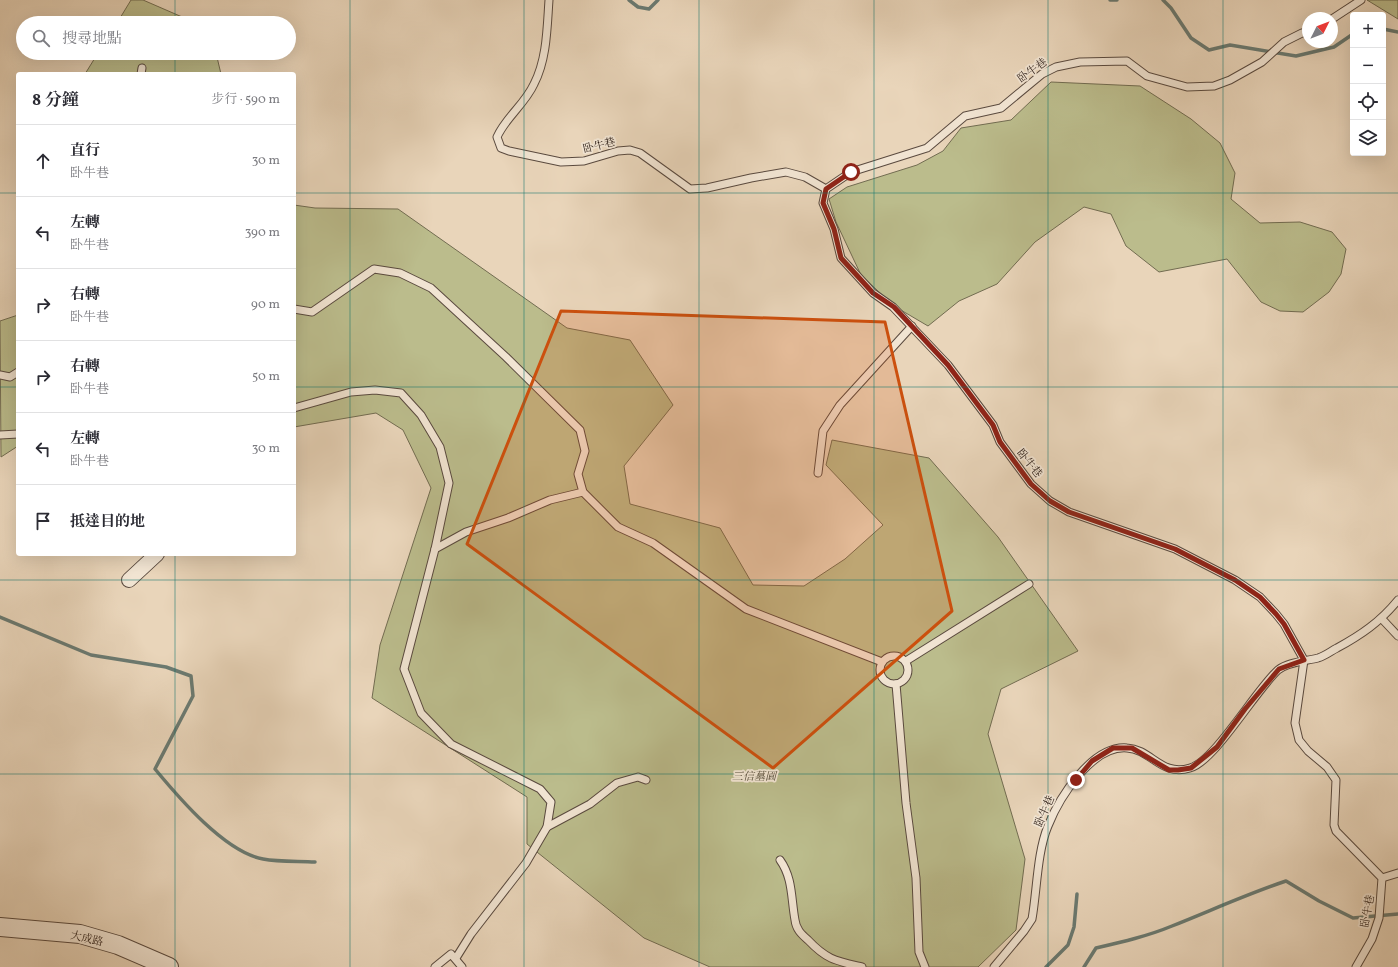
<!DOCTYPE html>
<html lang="zh-TW">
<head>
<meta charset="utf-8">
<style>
  body { margin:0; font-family:Vollkorn,"Noto Serif TC",serif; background:#f7f7f7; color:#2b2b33 }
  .controls { position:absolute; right:12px; top:12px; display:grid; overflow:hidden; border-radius:4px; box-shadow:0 4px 16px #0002 }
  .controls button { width:36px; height:36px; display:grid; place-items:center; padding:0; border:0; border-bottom:1px solid #e1e1e2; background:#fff; color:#2b2b33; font:20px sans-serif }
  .compass { position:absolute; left:1302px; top:12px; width:36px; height:36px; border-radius:50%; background:#fff; box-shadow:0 4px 16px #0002; rotate:48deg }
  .stop { position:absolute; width:12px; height:12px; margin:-9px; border:3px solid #8f2418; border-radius:50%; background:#fff }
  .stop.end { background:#8f2418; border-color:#fff; box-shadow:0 1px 4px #0008 }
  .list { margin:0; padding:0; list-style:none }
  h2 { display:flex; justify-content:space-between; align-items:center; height:52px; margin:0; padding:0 16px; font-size:17px }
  h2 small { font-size:13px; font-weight:400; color:#7c7c81 }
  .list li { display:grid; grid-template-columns:26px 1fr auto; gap:12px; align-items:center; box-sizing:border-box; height:72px; padding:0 16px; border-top:1px solid #e1e1e2 }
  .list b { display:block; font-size:15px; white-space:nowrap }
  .list p { margin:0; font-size:13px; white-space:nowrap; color:#7c7c81 }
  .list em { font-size:13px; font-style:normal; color:#7c7c81 }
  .icon { flex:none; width:22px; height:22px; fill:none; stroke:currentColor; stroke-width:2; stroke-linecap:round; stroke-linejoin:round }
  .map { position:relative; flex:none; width:1398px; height:967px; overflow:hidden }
  .search { position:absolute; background:#fff; box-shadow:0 4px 16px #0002; left:16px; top:16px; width:280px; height:44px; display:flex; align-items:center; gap:10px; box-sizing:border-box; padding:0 14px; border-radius:22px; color:#7c7c81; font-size:15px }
  .panel { position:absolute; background:#fff; box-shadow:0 4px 16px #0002; left:16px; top:72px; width:280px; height:484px; border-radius:4px }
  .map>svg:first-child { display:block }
  .green { fill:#bbbc8c; stroke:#726c51 }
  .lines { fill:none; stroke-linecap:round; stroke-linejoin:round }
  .stream { stroke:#6b7a71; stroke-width:3.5 }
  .service-casing { stroke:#5a4a3f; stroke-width:9 }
  .minor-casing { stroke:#5a4a3f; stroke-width:16 }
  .tertiary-casing { stroke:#5a4a3f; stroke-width:20 }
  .service { stroke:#f1e4d2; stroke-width:7 }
  .minor { stroke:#f1e4d2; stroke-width:14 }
  .tertiary { stroke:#f1e4d2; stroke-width:18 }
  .route { stroke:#8f2418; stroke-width:5 }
  .marked { fill:#cc500e; fill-opacity:0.2; stroke:#cc500e; stroke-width:3; stroke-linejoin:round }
  .grid { fill:none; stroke:#0f766e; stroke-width:1; stroke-opacity:0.55 }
  .labels { text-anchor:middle; stroke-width:3.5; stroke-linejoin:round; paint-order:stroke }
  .street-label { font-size:11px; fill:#2a1c16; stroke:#f1e4d2 }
  .park-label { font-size:11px; font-style:italic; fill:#564c39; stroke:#f1e4d2 }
</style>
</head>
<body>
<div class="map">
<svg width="1398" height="967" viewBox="0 0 1398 967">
  <rect width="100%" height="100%" fill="#e9d5ba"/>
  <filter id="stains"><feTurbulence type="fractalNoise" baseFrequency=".005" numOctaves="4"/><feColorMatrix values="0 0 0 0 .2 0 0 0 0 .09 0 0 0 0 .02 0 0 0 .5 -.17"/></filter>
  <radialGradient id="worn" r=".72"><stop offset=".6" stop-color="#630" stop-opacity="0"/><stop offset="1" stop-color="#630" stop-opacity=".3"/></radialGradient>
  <!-- green -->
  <g class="green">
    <polygon points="131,0 143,0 196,23 117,23"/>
    <polygon points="1367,0 1398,0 1398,19"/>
    <polygon points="98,53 216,53 221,74 85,74"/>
    <polygon points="1051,82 1140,86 1191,119 1220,143 1235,173 1231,199 1260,223 1300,222 1332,232 1346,249 1341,274 1329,292 1303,312 1280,311 1261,302 1227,259 1159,272 1126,246 1111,214 1084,207 1035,242 997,284 959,301 928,326 894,306 861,275 836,222 829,199 847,187 917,165 943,151 961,128 1011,120"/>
    <polygon points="294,205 315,208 398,209 567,328 630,340 673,405 624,466 630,504 720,528 753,585 804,586 845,559 883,525 826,465 832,440 929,458 998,537 1078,651 1001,689 988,734 1025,859 1016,930 978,967 710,967 644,938 527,844 527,797 372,698 380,645 431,488 403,430 376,413 294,427"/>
    <polygon points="18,315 18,446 1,457 0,321"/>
  </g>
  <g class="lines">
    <!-- stream -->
    <g class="stream">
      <polyline points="629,0 638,7 649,9 658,0"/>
      <polyline points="1110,0 1117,0"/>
      <polyline points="1163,0 1171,8 1191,38 1209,50 1230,45 1296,56 1334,47 1353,34"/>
      <polyline points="1383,29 1398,32"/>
      <path d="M0,617L91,655L166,667L191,676L193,696L155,769C179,798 225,852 263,859C279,862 298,861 315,862"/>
      <polyline points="1046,967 1068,945 1074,927 1077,894"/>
      <path d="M1084,967L1096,948C1122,942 1148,936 1172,926C1210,911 1247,894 1286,881L1319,901L1353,918L1398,914"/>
    </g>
    <defs>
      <g id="service">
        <path d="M549,0C547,28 547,59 534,84C525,104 506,117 497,137L501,148L509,151L561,162L584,161L618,151L630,150L640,153L690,189L707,188L751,178L786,172L805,177L826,189"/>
        <polyline points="1332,19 1361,0"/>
        <polyline points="1308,32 1302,33 1284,42 1262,62 1230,80 1214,86 1187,87 1147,76 1127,61 1080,62 1056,67 1042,74 1001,108 965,116 927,148 851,172 826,189 823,203 834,229 841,258 873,293 893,307 948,365 993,425 1000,442 1031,484 1050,501 1069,512 1175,549 1235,580 1260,597 1276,614 1284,624 1304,660 1295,723 1299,740 1308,751 1327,767 1336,780 1334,825 1336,831 1382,878 1379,918 1372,939 1356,967"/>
        <polyline points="141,74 142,68"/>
        <polyline points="294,309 312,312 374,269 400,273 431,288 506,357 580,430 585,451 578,474 583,492 618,527 653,543 746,609 882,662"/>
        <polyline points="0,375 10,377 18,372"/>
        <polyline points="294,408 351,392 375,390 401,393 421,415 440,447 449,483 435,549"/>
        <polyline points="0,435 18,434"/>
        <polyline points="818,473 823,431 840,405 912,326"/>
        <polyline points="1382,619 1398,636"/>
        <circle cx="894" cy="670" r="14"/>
        <polyline points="906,661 1029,584"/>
        <polyline points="896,684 906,803 916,878 919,952 925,967"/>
        <polyline points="547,827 551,802 540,789 451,744 421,713 404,669 435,549 466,532 508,518 550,500 583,492"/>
        <path d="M780,860C793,878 791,899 795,920C796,929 801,934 808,940C827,960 836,961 862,967"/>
        <polyline points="1382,878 1398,873"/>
        <polyline points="456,958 471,934 526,863 547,827 590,804 617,783 638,777 646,780"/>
        <polyline points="435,967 451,954 462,967"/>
        <path d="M994,967L1024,931L1032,919C1037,891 1037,852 1048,826C1059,798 1092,745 1127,748C1151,749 1161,777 1190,768C1215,761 1255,691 1278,670C1288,662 1306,661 1318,658C1325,656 1331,651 1337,648C1361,635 1380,622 1398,600"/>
      </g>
      <polyline id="minor" points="129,580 157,554"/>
      <polyline id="tertiary" points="0,927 80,934 118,945 169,967"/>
    </defs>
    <!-- service casing -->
    <use href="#service" class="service-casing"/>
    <!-- minor casing -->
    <use href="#minor" class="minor-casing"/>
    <!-- tertiary casing -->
    <use href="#tertiary" class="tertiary-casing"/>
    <!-- service -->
    <use href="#service" class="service"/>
    <!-- minor -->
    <use href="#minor" class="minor"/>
    <!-- tertiary -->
    <use href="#tertiary" class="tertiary"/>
  </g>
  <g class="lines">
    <!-- route -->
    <polyline class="route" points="851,172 826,189 823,203 834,229 841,258 873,293 894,307 948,365 993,425 1000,442 1031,484 1050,501 1069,512 1175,549 1235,580 1260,597 1276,614 1284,624 1304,660 1279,669 1245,709 1217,747 1191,768 1178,770 1169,770 1132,748 1113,748 1092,761 1076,780"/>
  </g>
  <!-- marked area -->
  <path class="marked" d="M561,311L885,322L952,611L773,768L467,544Z"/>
  <!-- grid -->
  <path class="grid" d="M175,0V23M350,0V967M524,0V967M699,0V967M874,0V967M1048,0V967M1223,0V967M175,53V74M0,193H18M294,193H1398M0,387H18M294,387H1398M175,554V967M0,580H1398M0,774H1398"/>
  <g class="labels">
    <!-- street labels -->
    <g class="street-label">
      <text transform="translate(1032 70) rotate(-35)" y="4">卧牛巷</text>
      <text transform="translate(599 145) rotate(-14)" y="4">卧牛巷</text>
      <text transform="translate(1030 463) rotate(51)" y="4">卧牛巷</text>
      <text transform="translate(1044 811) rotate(-66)" y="4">卧牛巷</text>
      <text transform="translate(1367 911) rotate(-80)" y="4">卧牛巷</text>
      <text transform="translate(87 938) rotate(13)" y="4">大成路</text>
    </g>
    <!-- park labels -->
    <g class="park-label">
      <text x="754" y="780">三信墓園</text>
    </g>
  </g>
  <rect width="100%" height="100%" filter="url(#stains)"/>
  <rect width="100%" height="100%" fill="url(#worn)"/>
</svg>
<div class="controls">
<button>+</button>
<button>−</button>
<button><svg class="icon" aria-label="locate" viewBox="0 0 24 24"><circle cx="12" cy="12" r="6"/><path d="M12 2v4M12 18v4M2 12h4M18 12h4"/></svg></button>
<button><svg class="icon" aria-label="layers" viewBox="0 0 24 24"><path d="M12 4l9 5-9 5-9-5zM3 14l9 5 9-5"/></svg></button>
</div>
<svg class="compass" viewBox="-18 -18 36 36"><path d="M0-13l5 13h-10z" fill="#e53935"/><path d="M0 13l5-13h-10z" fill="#7c7c81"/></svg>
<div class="stop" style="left:851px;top:172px"></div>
<div class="stop end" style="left:1076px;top:780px"></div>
<div class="search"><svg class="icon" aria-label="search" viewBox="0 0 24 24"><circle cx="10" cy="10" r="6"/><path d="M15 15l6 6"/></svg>搜尋地點</div>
<section class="panel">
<h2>8 分鐘<small>步行 · 590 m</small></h2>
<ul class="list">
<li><svg class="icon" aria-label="ahead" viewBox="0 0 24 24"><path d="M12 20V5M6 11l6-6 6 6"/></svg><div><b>直行</b><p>卧牛巷</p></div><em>30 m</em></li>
<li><svg class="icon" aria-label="left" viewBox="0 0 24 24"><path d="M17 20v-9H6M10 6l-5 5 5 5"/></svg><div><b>左轉</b><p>卧牛巷</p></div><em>390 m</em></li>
<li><svg class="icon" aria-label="right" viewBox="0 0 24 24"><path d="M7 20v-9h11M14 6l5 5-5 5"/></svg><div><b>右轉</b><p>卧牛巷</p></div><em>90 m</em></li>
<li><svg class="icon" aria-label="right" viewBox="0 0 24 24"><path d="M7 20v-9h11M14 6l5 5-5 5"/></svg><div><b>右轉</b><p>卧牛巷</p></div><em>50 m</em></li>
<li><svg class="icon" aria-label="left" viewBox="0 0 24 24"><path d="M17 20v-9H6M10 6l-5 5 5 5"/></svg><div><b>左轉</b><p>卧牛巷</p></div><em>30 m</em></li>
<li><svg class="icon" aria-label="arrive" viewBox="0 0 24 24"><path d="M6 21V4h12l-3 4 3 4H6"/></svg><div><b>抵達目的地</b></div></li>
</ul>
</section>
</div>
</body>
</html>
